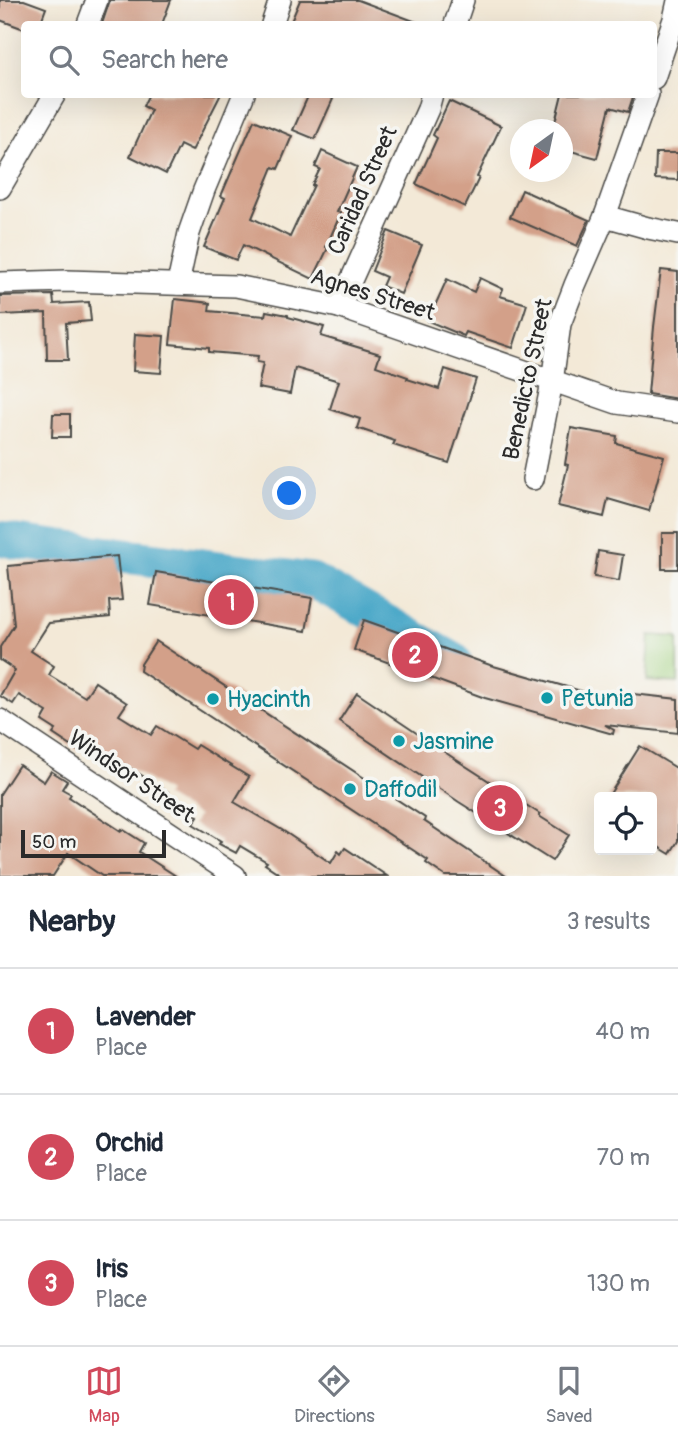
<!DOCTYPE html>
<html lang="en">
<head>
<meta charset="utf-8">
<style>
  body { margin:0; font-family:Pangolin,sans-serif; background:#f2f2f3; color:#1f2937 }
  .controls { position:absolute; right:21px; bottom:21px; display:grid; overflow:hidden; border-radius:7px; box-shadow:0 7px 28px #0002 }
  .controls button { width:63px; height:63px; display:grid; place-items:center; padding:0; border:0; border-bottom:2px solid #e0e1e3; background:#fff; color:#1f2937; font:35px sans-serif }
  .compass { position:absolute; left:510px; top:119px; width:63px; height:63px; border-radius:50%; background:#fff; box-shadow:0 7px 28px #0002; rotate:213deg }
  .scale { position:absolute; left:21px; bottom:18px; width:145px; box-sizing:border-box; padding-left:7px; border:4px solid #2b2b2b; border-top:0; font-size:19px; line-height:24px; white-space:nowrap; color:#2b2b2b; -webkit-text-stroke:5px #f6f6f2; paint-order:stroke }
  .you { position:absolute; left:290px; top:494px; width:24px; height:24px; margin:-18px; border:5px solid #fff; border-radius:50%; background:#1a73e8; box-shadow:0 0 0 10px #1a73e833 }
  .badge { display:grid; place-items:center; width:46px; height:46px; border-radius:50%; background:#d1495b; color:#fff; font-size:23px; font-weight:700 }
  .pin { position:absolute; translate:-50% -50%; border:4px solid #fff; box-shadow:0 2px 7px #0006 }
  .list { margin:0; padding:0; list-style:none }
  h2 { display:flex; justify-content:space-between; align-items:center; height:91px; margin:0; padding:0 28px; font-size:30px }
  h2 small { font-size:23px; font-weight:400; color:#747a83 }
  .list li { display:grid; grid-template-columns:46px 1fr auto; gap:21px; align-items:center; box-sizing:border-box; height:126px; padding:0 28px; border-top:2px solid #e0e1e3 }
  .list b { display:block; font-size:26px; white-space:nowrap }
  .list p { margin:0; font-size:23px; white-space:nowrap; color:#747a83 }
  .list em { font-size:23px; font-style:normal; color:#747a83 }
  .icon { flex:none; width:38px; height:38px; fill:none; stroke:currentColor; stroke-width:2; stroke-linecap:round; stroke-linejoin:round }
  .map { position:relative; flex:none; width:678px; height:876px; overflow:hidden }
  .search { position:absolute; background:#fff; box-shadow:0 7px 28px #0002; left:21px; right:21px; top:21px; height:77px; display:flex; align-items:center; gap:18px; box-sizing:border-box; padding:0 24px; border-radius:7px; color:#747a83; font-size:26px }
  .sheet { height:469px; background:#fff }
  nav { display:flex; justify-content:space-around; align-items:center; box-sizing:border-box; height:98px; border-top:2px solid #e0e1e3; background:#fff; font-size:19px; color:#747a83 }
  nav a { display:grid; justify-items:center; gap:4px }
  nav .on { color:#d1495b }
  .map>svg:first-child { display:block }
  .green { fill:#a2d281; stroke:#667e56; stroke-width:2 }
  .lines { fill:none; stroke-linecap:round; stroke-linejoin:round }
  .river { stroke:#4aa7c8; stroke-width:35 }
  .building { fill:#d3a089 }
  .minor-casing { stroke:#494845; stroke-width:24 }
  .minor { stroke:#fff; stroke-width:21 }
  .culture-dot { fill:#0f9aa8; stroke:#f6f6f2; stroke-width:2.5 }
  .labels { text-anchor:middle; stroke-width:7; stroke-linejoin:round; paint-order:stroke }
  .street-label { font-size:23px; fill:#2b2b2b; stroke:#f6f6f2 }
  .culture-label { font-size:23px; fill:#0d838f; stroke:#f6f6f2; text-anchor:start }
</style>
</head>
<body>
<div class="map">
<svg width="678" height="876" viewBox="0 0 678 876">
  <rect width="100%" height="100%" fill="#f6f6f2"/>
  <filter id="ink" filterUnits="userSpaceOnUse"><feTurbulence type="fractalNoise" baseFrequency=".0143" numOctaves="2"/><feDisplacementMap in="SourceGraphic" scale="14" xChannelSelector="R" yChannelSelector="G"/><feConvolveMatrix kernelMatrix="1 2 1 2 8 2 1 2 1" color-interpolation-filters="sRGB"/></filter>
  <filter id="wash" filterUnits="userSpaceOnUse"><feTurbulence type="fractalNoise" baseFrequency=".00686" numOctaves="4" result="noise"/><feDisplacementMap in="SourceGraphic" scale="28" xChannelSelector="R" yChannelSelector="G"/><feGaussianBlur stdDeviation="1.57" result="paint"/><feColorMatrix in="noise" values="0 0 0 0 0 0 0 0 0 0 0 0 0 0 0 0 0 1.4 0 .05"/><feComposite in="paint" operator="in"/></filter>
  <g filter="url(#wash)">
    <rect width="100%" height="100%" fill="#f3e9d7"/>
    <!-- green -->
    <polygon class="green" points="650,635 678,637 678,683 647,681"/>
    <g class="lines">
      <!-- river -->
      <polyline class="river" points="0,538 17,542 312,580 454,660"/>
    </g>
    <g id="blocks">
      <!-- building -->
      <g class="building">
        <polygon points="0,0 24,0 46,8 40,24 24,24 24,29 0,20"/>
        <polygon points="110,0 171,0 162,24 102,24"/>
        <polygon points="300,0 358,0 419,23 419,24 290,24"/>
        <polygon points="149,94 221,94 192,151 180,145 166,174 130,156 151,110 143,106"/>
        <polygon points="309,94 324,94 333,99 315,139 293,130"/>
        <polygon points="562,94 634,94 628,112 610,107 597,158 563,149 563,130 553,130"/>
        <polygon points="449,101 501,126 477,177 479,178 465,207 416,184 437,138 433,135"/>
        <polygon points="254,120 292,136 278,169 273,167 252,218 290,237 314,185 312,185 320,169 315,167 322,151 357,167 337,212 341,213 326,247 328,248 313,279 243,245 236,260 204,247 225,198 221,196"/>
        <polygon points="656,153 678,153 678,180 655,179"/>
        <polygon points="522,190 589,220 577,246 510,217"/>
        <polygon points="388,231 422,245 401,294 382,286 386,277 372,271"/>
        <polygon points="661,270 678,272 678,399 648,394 654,327"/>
        <polygon points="480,278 503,289 500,296 527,304 513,348 466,332 464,336 428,321 447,279 474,292"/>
        <polygon points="53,295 54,304 89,302 91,321 66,323 68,360 47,360 46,313 0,315 0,296"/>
        <polygon points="175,299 210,303 209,311 265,316 266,311 288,315 288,317 324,327 321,336 380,354 376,366 408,377 407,379 439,389 445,369 476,379 449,463 393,445 395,441 357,428 360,419 330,409 339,381 295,368 290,394 258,388 263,363 257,362 258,356 209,352 209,348 170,344"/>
        <polygon points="135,334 164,336 161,373 133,371"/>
        <polygon points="53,414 70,414 70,437 52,437"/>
        <polygon points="571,428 617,436 616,443 664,456 649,511 608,499 604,517 558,506 568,465 565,464"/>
        <rect x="662" y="533" width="16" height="36"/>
        <polygon points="598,551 623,555 619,581 594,577"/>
        <polygon points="117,556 122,600 109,601 110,617 49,623 31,651 54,666 49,675 85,697 95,682 127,703 119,715 151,735 157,726 194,749 197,745 249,777 234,802 282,830 331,863 338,851 341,854 345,848 387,876 283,876 265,864 267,862 240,846 236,853 219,844 221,841 193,824 198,816 165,796 168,792 125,765 122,770 99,755 97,758 79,746 77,750 53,734 56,730 42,721 47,712 19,695 13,704 0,696 15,670 0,660 0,647 14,625 8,566"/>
        <polygon points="156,572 312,598 306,631 150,605"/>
        <polygon points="364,620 490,665 623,703 624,693 678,699 678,733 605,725 614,730 613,734 485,698 354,650"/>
        <polygon points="156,641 425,818 424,821 506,876 445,876 426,863 428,860 140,671 141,664"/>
        <polygon points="357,693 458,761 540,814 539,816 569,835 552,861 459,802 339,721"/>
        <polygon points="640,746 678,769 678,841 670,854 652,843 652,797 608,797"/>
        <polygon points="19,765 44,782 51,771 67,781 62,789 71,794 69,797 121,831 122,829 144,843 139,852 176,876 102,876 68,853 53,876 0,876 0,794"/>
      </g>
    </g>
  </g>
  <g filter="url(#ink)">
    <use href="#blocks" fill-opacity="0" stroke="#494845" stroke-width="2"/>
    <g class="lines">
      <defs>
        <g id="minor">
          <polyline points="88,24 97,0"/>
          <polyline points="272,24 280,0"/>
          <polyline points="455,24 463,0"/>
          <polyline points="654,78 674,19 678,1"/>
          <polyline points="0,188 55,94"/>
          <polyline points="605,216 648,228 678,234"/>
          <polyline points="0,283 67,281 236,286 339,307 617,403 678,412"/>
          <polyline points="178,284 189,233 204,190 244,94"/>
          <polyline points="339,307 428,109 432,94"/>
          <polyline points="533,479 552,382 560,324 575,285 605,216 648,94"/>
          <polyline points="0,720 235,876"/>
        </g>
      </defs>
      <!-- minor casing -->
      <use href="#minor" class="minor-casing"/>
      <!-- minor -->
      <use href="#minor" class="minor"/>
    </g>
  </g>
  <!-- markers -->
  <g class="culture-dot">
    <circle cx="547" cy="698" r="7"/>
    <circle cx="213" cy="699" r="7"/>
    <circle cx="399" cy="741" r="7"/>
    <circle cx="350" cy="789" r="7"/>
  </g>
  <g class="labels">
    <!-- street labels -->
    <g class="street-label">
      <text transform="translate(362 190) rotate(-66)" y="8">Caridad Street</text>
      <text transform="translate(373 294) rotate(17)" y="8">Agnes Street</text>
      <text transform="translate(527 379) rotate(-78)" y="8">Benedicto Street</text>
      <text transform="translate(132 776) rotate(34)" y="8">Windsor Street</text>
    </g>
    <!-- culture labels -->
    <g class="culture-label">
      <text x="561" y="706">Petunia</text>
      <text x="227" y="707">Hyacinth</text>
      <text x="413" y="749">Jasmine</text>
      <text x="364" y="797">Daffodil</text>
    </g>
  </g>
</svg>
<div class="controls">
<button><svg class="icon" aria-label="locate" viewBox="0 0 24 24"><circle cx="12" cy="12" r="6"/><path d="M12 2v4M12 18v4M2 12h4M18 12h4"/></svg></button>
</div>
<svg class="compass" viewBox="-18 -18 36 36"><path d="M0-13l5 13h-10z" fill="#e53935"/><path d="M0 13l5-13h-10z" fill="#747a83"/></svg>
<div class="scale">50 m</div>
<div class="you"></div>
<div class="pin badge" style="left:231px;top:602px">1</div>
<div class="pin badge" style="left:415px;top:655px">2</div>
<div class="pin badge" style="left:500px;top:808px">3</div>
<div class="search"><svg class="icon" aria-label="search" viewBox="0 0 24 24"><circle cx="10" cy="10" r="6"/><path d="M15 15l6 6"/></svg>Search here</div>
</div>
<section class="sheet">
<h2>Nearby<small>3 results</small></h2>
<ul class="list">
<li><span class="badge">1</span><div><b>Lavender</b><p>Place</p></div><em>40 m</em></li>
<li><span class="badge">2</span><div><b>Orchid</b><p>Place</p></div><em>70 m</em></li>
<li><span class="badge">3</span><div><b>Iris</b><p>Place</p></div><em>130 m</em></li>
</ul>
</section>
<nav>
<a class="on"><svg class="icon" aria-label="map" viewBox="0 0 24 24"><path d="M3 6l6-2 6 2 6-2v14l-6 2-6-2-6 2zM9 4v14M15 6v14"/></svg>Map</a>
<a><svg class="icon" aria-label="directions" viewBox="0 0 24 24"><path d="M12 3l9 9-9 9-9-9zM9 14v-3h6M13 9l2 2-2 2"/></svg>Directions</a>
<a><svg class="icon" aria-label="saved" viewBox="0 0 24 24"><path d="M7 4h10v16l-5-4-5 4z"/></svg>Saved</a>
</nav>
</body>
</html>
